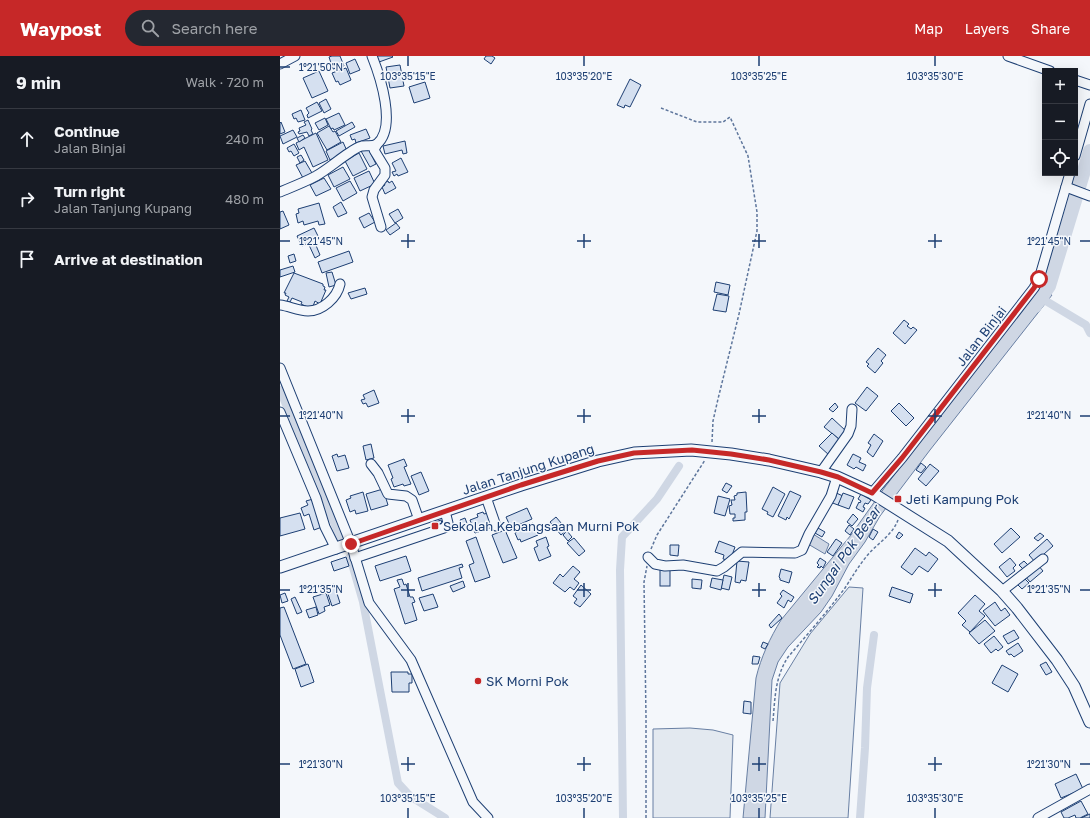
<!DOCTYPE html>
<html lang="en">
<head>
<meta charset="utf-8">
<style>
  body { margin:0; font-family:"Golos Text",sans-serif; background:#242831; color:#f1f3f6 }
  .controls { position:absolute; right:12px; top:12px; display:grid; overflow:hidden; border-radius:0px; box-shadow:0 4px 16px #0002 }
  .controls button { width:36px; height:36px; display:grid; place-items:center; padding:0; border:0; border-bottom:1px solid #363941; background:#171b24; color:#f1f3f6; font:20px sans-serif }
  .stop { position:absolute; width:12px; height:12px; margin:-9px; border:3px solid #c62828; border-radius:50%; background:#fff }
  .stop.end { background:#c62828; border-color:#fff; box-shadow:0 1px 4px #0008 }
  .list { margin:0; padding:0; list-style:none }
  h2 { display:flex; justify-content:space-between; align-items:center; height:52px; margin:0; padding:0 16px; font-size:17px }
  h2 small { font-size:13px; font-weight:400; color:#9ea1a6 }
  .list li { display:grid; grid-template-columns:26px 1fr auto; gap:12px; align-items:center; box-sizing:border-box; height:60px; padding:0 16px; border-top:1px solid #363941 }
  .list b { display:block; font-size:15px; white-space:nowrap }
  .list p { margin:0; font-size:13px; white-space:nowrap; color:#9ea1a6 }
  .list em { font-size:13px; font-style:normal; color:#9ea1a6 }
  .icon { flex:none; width:22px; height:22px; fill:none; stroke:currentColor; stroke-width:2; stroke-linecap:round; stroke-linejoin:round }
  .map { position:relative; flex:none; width:810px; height:762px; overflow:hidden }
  header { display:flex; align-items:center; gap:24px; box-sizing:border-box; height:56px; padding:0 20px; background:#c62828; color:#fff }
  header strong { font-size:19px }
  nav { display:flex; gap:22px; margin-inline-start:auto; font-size:14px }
  .search { width:280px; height:36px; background:#242831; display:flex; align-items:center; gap:10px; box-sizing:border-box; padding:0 14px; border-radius:22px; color:#9ea1a6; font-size:15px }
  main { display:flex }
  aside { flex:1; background:#171b24 }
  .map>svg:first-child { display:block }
  .green { fill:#e3e9f0; stroke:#687fa3 }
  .water { fill:#cfd7e4; stroke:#687fa3 }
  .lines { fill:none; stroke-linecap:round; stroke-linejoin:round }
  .canal { stroke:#cfd7e4; stroke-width:8 }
  .river { stroke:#cfd7e4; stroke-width:14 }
  .building { fill:#d5e0f0; stroke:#1d3f73 }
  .minor-casing { stroke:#1d3f73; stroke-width:11 }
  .major-casing { stroke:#1d3f73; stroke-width:13 }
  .path { stroke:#5e769c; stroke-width:1.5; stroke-dasharray:3 2; stroke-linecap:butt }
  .minor { stroke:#f4f7fb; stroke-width:9 }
  .major { stroke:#f4f7fb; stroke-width:11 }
  .route { stroke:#c62828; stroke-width:5 }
  .ticks { fill:none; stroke:#1d3f73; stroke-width:1.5 }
  .poi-dot { fill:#c62828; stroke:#f4f7fb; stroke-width:1.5 }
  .labels { text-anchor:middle; stroke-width:3; stroke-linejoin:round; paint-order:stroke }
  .street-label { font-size:13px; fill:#1d3f73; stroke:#f4f7fb }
  .poi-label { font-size:13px; fill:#1d3f73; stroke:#f4f7fb; text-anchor:start }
  .water-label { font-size:14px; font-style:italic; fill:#1d3f73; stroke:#f4f7fb }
  .ticks-label { font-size:10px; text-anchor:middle; fill:#1d3f73; stroke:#f4f7fb; stroke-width:3; stroke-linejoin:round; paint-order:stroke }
</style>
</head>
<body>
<header>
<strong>Waypost</strong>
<div class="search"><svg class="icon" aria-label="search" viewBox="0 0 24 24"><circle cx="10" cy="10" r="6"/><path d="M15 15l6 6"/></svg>Search here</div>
<nav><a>Map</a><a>Layers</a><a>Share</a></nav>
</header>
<main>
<aside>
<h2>9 min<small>Walk · 720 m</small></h2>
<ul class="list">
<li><svg class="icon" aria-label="ahead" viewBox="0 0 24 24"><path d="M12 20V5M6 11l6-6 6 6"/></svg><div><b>Continue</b><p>Jalan Binjai</p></div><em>240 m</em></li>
<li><svg class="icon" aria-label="right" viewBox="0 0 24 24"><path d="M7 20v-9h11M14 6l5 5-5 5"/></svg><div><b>Turn right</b><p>Jalan Tanjung Kupang</p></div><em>480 m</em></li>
<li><svg class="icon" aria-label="arrive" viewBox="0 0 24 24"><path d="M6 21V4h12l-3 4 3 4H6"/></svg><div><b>Arrive at destination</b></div></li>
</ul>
</aside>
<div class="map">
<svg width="810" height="762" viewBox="0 0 810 762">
  <rect width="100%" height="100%" fill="#f4f7fb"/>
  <!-- green -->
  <g class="green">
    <polygon points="569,531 583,532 568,762 490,762 500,627 530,578"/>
    <polygon points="410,672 433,674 453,679 450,762 373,762 373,673"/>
  </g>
  <!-- water -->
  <g class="water">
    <path d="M759,231L772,239L650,394L600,460L585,486L569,508L552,540L541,556L508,591L498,606L492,624L485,762H463L476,622C481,601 490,582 501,564L571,479L605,431Z"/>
    <polygon points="533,478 549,488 545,498 528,488"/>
  </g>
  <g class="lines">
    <!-- canal -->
    <g class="canal">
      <polyline points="761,242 806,269 810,277"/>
      <polyline points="0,334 60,481"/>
      <polyline points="70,501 83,546 118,727 130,740 165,762"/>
      <polyline points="343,762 340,514 342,481 377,443 399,410"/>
      <polyline points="580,762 585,692 587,632 594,579"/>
    </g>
    <!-- river -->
    <polyline class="river" points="755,250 769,230 810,95"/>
  </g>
  <!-- building -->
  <g class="building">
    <polygon points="52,0 60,0 64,10 53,13 49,1"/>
    <polygon points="97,0 112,0 113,1 99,6"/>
    <polygon points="206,0 212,0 215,2 211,8 204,3"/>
    <polygon points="75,3 80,14 70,18 66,7"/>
    <polygon points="120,9 124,30 110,32 106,11"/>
    <polygon points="66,12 71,24 60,29 58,25 56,26 52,17"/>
    <polygon points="39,15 48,35 32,42 23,22"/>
    <polygon points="350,23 361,29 350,51 345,49 344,52 337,49"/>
    <polygon points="145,26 150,42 134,47 129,31"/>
    <polygon points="46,43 51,53 44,57 39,47"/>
    <polygon points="37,46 42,55 28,62 27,59 29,57 26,52"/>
    <polygon points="21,54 25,64 18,66 16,62 14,63 12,58"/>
    <polygon points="59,57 65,69 54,74 53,72 51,73 46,63"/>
    <polygon points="45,62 48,69 39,74 35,67"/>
    <polygon points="28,64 32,73 31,74 33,78 29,80 27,76 19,78 18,76 20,75 19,72 26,69 24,66"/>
    <polygon points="1,66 5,76 0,78 0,67"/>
    <polygon points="72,66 75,71 59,80 56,75"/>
    <polygon points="49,70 53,76 55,75 61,86 47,94 37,77"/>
    <polygon points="86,73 90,82 76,87 75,83 72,84 70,79"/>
    <polygon points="13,74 17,81 3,88 0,80"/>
    <polygon points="36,77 48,104 33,111 24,91 19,94 16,87"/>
    <polygon points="23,79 25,82 19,86 17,82"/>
    <polygon points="125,85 127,97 123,98 122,94 105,98 103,90"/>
    <polygon points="63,86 67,95 50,104 46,95"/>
    <polygon points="14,88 19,97 14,100 11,95 9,96 7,92"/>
    <polygon points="88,92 96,108 90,111 81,95"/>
    <polygon points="79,97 87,113 73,120 65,105"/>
    <polygon points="21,99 24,104 20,107 17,101"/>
    <polygon points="121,102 128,116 118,120 117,118 114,120 112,116 116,115 112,107"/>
    <polygon points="25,105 32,117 23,122 16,109"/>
    <polygon points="63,111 70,123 54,131 48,119"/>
    <polygon points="89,115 95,128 80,135 74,122"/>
    <polygon points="44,122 51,133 36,140 30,129"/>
    <polygon points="70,125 77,137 63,145 56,132"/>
    <polygon points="108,125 109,127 112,125 116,132 105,138 102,131 105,129 104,127"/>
    <polygon points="61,146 67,157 58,161 53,151"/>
    <polygon points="39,147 45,168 39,169 38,165 24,169 23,165 18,167 16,158 19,157 18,153"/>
    <polygon points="118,153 123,162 115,167 109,158"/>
    <polygon points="3,155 9,169 0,173 0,156"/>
    <polygon points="89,157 95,166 84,172 79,162"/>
    <polygon points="116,167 120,172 110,179 106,174"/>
    <polygon points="34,172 39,182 22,190 17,180"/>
    <polygon points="35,187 40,199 35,202 29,189"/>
    <polygon points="69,195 73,206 42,217 38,206"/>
    <polygon points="14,198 16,205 10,207 8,200"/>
    <polygon points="13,210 15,216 0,221 0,214"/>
    <polygon points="52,216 56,229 49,231 46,217"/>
    <polygon points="14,217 43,228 43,230 45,231 44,234 46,234 40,248 35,245 32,253 21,248 22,246 12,242 10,246 7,245 9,241 5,239 6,237 4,237"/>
    <polygon points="436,226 450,229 448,239 434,236"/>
    <polygon points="85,232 87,238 71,243 68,237"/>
    <polygon points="437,238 449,240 446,256 433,254"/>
    <polygon points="624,264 629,268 627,270 631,273 633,271 637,274 625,288 613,277"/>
    <polygon points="598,292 606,299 601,305 603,307 595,317 587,310 589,308 586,306"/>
    <polygon points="587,331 598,340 586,355 575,347"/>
    <polygon points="94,334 99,347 88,351 86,347 83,348 81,344 85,343 83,339"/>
    <polygon points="555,347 558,351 553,356 549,353"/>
    <polygon points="619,347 634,362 626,370 611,355"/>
    <polygon points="552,362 566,375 559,383 544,371"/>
    <polygon points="552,377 562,386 549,399 539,390"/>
    <polygon points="594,378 603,385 593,401 587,396 591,389 588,387"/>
    <polygon points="91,388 94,402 86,404 83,390"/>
    <polygon points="57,398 58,401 65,399 69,412 57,415 52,400"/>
    <polygon points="573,398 581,402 579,406 586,409 583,415 576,411 574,413 567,409"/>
    <polygon points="124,403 127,410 124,411 131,428 124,430 123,428 114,431 111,423 113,422 108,409"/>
    <polygon points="641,407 646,411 641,417 636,414"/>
    <polygon points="650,408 659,415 646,430 638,423"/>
    <polygon points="141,416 149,435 139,439 131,420"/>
    <polygon points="446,427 452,430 447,437 442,434"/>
    <polygon points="493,431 505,438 493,461 487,458 488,456 482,453"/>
    <polygon points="103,433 108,449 91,454 86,438"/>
    <polygon points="510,435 521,440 509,463 507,461 506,464 498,460"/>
    <polygon points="83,436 88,455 76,458 75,454 70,456 66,444 71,442 70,440"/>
    <polygon points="466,436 467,456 465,456 465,464 453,465 453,462 455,462 455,458 450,458 449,450 452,449 451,444 455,444 454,440 457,439 457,437"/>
    <polygon points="554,436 563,440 558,449 550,446"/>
    <polygon points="563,437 574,441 569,453 558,449"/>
    <polygon points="581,438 591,444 588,448 585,447 583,451 585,452 583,456 576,452 579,446 580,447 581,445 578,443"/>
    <polygon points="438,440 450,443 445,460 434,457"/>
    <polygon points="33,443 42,471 34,474 29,458 24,460 21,452 28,449 26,445"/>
    <polygon points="247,452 252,463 231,472 226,461"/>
    <polygon points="203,456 204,458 208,457 213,471 195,477 190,464 198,461 197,458"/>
    <polygon points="20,457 25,473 0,480 0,462"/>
    <polygon points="573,458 578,463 572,470 567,466"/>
    <polygon points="276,461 287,474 281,479 270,466"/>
    <polygon points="185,462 189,473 184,474 180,464"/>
    <polygon points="161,464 162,467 154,470 153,467"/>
    <polygon points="253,467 258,479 241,486 240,483 238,484 235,477 238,475 238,473"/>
    <polygon points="569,469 574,473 570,479 565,475"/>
    <polygon points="538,472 545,476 542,481 535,477"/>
    <polygon points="731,472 740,481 722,497 714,488"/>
    <polygon points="593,473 598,476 593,484 589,481"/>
    <polygon points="225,474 237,502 223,507 212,479"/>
    <polygon points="287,475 292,481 288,485 283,479"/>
    <polygon points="619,476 623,479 619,483 616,481"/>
    <polygon points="760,477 764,480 758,485 754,482"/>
    <polygon points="196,481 210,521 195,526 189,509 194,507 186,485"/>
    <polygon points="266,481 269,490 267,491 271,500 259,505 254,492 258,490 256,485"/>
    <polygon points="294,482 305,495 299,500 287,487"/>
    <polygon points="556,483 562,487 553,500 547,496"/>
    <polygon points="767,483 773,490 755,506 749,499"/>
    <polygon points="439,485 455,491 451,502 448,501 447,504 443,503 444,499 435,496"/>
    <polygon points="390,489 399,489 398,500 390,499"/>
    <polygon points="635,492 646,500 649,496 658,503 648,516 639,510 632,519 621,511"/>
    <polygon points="126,500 131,515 100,525 95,510"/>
    <polygon points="66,501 69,510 54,515 51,506"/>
    <polygon points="540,502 546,506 543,512 541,510 540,512 537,511 539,509 537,507"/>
    <polygon points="730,502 736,509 733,512 735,515 727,521 719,511"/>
    <polygon points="457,505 469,506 466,525 461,524 460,527 455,526"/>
    <polygon points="744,505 750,511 745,515 739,509"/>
    <polygon points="182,508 183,511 179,512 182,522 142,535 138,522"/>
    <polygon points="758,509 763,515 750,526 745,520"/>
    <polygon points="293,510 300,516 294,523 299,527 294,534 290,531 285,536 273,527 280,518 283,521"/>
    <rect x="380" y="512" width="10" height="18"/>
    <polygon points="501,513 512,516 509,527 500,524 500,522 499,521"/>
    <polygon points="444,519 452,521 449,534 441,532"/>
    <polygon points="432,522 443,524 441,534 430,531"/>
    <polygon points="744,522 749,527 742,533 737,528"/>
    <polygon points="122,523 124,529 126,528 130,541 133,541 135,546 132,547 137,564 125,568 114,533 120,531 117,524"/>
    <polygon points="412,523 422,524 421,533 412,532"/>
    <polygon points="183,525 185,531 173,536 170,530"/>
    <polygon points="54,528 60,547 52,550 47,535 48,535 47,531"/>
    <polygon points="301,529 311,538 300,551 294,547 297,543 293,540"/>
    <polygon points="612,531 633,538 630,547 609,540"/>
    <polygon points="503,534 514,541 511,546 508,544 504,552 497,547 502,540 500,538"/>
    <polygon points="5,537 8,545 2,547 0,539"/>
    <polygon points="46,537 50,549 44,551 45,555 39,558 33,541"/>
    <polygon points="153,538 158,551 144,555 139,542"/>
    <polygon points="695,539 705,548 699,555 705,560 690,576 682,569 686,565 678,557"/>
    <polygon points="15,541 22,556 17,558 11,543"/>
    <polygon points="715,546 721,555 725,552 730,559 715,570 703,555"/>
    <polygon points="4,551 26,608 13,613 0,579 0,552"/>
    <polygon points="36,551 38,559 29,562 26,554"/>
    <polygon points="499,558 502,562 491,572 489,569"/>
    <polygon points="705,564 715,575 699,588 689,577"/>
    <polygon points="734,574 739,582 728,588 723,580"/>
    <polygon points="714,580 723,591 718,595 716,593 711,597 704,588"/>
    <polygon points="483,586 488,588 485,593 481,591"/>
    <polygon points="738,587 743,595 734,601 731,598 729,599 726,595"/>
    <polygon points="473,600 480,601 478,608 472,608"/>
    <polygon points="766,606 772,616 766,619 760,609"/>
    <polygon points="28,608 34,626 21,631 15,613"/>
    <polygon points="722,609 738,618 728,636 712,627"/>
    <polygon points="111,616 128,616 128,618 132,618 132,627 129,627 129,636 112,636"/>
    <polygon points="464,645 471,646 471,658 463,657"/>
    <polygon points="796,718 803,733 781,742 775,728"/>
    <polygon points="801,745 808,758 800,762 796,762 795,759 788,762 784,762 781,756"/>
    <polygon points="810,758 810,762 801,762"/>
  </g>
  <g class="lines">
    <defs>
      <g id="minor">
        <polyline points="728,0 770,15"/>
        <polyline points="0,8 15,0"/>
        <polyline points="795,24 810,29"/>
        <polyline points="97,88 94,94 105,112 105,119 94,134 92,141 101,171"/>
        <polyline points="795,100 810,48"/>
        <polyline points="786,131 810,140"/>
        <path d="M0,136C12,131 25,126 36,120C48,113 58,104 69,97C73,94 78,91 82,90C87,89 92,91 97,88C117,71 100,20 92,0"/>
        <path d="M0,249C9,250 18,255 28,255C42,255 57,242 60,228"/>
        <polyline points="0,312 71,488 89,547 131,604 193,746 208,762"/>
        <polyline points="0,356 36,442 45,471 56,493"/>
        <polyline points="91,408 98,417 108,438 126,440 132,444 139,464"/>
        <polyline points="541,416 568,378 571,370 572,353"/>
        <polyline points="592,437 622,402 754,232 759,223 790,117"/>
        <polyline points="206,441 216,470"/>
        <polyline points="368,501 375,508 385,510 403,509 437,515 444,511 462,496 515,497 522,494 529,478 551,440 557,421"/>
        <polyline points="75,502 164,472 168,467 165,455"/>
        <polyline points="722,535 763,503"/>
        <polyline points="758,762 810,733"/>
      </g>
      <polyline id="major" points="0,511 241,429 318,405 354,397 411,394 451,398 489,404 541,416 557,421 592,437 668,485 722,535 737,552 777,604 794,630 810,666"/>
    </defs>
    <!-- minor casing -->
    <use href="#minor" class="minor-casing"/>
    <!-- major casing -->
    <use href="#major" class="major-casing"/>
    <!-- path -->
    <g class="path">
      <polyline points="381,52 417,66 443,66 450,61 468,100 477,156 477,175 459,258 438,343 433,365 432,386"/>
      <polyline points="371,493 377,479 425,404"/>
      <path d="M493,665C495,642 495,621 508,601C527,579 547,556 565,532C572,521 578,511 586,501C596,488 612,480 618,464"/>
      <polyline points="366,762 366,661 364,526 367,510"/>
    </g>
    <!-- minor -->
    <use href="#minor" class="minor"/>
    <!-- major -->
    <use href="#major" class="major"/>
  </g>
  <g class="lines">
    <!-- route -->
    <polyline class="route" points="71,488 241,429 318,405 354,397 412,394 451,398 489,404 541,416 558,421 592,437 622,402 754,232 759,223"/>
  </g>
  <!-- ticks -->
  <path class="ticks" d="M128,0V10M304,0V10M479,0V10M655,0V10M0,11H10M128,178V192M304,178V192M479,178V192M655,178V192M0,185H10M121,185H135M297,185H311M472,185H486M648,185H662M800,185H810M128,353V367M304,353V367M479,353V367M655,353V367M0,360H10M121,360H135M297,360H311M472,360H486M648,360H662M800,360H810M128,527V541M304,527V541M479,527V541M655,527V541M0,534H10M121,534H135M297,534H311M472,534H486M648,534H662M800,534H810M128,701V715M304,701V715M479,701V715M655,701V715M0,708H10M121,708H135M297,708H311M472,708H486M648,708H662M800,708H810M128,752V762M304,752V762M479,752V762M655,752V762"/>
  <!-- markers -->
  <g class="poi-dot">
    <rect x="614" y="439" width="8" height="8" rx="2"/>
    <rect x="151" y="466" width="8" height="8" rx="2"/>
    <circle cx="198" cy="625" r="4"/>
  </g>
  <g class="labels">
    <!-- street labels -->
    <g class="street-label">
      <text transform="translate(701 280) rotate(-52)" y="5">Jalan Binjai</text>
      <text transform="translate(248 413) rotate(-18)" y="5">Jalan Tanjung Kupang</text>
    </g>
    <!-- poi labels -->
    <g class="poi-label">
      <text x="626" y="448">Jeti Kampung Pok</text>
      <text x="163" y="475">Sekolah Kebangsaan Murni Pok</text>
      <text x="206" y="630">SK Morni Pok</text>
    </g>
    <!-- water labels -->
    <g class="water-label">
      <text transform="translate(564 499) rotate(-55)" y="5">Sungai Pok Besar</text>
    </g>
  </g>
  <g class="ticks-label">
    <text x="41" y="15">1°21'50"N</text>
    <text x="128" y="24">103°35'15"E</text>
    <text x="304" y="24">103°35'20"E</text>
    <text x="479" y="24">103°35'25"E</text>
    <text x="655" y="24">103°35'30"E</text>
    <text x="41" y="189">1°21'45"N</text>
    <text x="769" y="189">1°21'45"N</text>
    <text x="41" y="363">1°21'40"N</text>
    <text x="769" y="363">1°21'40"N</text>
    <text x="41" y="537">1°21'35"N</text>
    <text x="769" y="537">1°21'35"N</text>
    <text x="41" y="712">1°21'30"N</text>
    <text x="769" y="712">1°21'30"N</text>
    <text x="128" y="746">103°35'15"E</text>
    <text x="304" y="746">103°35'20"E</text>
    <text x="479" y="746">103°35'25"E</text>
    <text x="655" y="746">103°35'30"E</text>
  </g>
</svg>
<div class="controls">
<button>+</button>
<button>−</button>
<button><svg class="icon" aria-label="locate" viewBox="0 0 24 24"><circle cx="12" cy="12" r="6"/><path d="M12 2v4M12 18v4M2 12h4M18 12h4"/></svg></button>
</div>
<div class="stop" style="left:759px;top:223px"></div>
<div class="stop end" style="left:71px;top:488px"></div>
</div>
</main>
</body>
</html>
